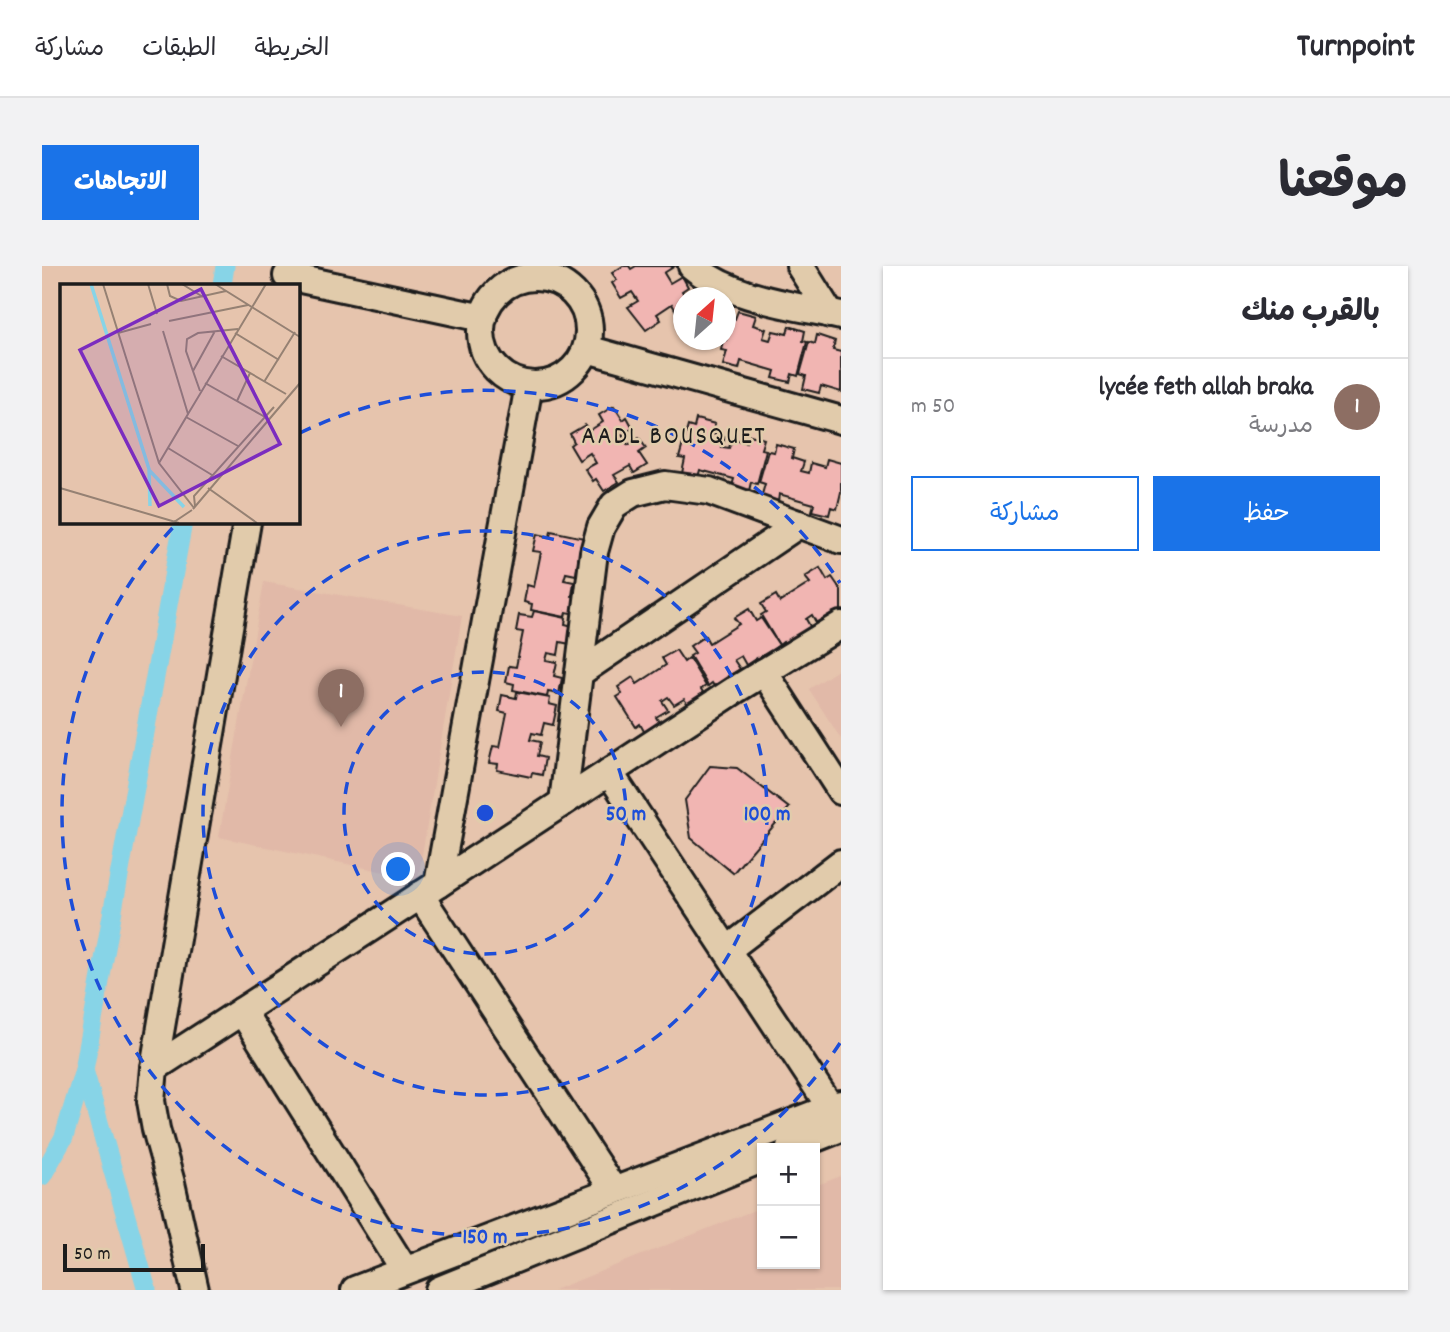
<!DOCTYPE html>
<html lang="ar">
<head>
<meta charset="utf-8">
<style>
  body { margin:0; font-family:Dekko,"Playpen Sans Arabic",sans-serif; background:#f2f2f3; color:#2b2b33; direction:rtl }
  .controls { position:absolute; right:21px; bottom:21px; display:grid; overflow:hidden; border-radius:0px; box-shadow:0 2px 5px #0004 }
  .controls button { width:63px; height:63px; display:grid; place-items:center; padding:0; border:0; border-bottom:2px solid #e1e1e2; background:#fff; color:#2b2b33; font:35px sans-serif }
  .compass { position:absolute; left:631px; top:21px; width:63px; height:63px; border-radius:50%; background:#fff; box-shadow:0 2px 5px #0004; rotate:27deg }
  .scale { position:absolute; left:21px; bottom:18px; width:142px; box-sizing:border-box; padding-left:7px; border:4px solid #1c1c1c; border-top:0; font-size:19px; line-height:24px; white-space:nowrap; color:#1c1c1c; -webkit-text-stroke:5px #e1cbab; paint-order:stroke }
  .you { position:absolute; left:357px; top:604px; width:24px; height:24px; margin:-18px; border:5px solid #fff; border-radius:50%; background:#1a73e8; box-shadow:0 0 0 10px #1a73e833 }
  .badge { display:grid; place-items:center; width:46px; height:46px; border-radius:50%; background:#1a73e8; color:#fff; font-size:23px; font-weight:700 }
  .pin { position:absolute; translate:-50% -58px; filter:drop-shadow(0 2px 4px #0008) }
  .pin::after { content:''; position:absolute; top:37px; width:24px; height:21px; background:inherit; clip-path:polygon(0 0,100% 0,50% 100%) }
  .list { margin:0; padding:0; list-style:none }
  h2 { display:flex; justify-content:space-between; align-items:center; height:91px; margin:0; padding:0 28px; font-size:30px }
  h2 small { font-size:23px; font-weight:400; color:#7c7c81 }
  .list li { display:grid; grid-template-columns:46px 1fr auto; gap:21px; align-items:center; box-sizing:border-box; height:98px; padding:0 28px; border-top:2px solid #e1e1e2 }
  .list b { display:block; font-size:26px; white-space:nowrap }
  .list p { margin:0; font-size:23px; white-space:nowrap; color:#7c7c81 }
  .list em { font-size:23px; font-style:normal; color:#7c7c81 }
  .actions { display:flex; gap:14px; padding:21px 28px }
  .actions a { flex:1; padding:16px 0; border:2px solid #1a73e8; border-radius:0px; text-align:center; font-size:24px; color:#1a73e8 }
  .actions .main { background:#1a73e8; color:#fff }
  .map { position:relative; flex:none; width:799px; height:1024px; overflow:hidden; direction:ltr; border-radius:0px }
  header { display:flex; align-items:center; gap:42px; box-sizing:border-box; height:98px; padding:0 35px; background:#fff; border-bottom:2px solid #e1e1e2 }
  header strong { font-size:33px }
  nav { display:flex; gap:38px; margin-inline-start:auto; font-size:24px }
  .intro { display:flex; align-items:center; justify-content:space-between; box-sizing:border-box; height:168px; padding:0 42px }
  h1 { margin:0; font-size:49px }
  .button { padding:18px 32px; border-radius:0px; background:#1a73e8; color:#fff; font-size:24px; font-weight:700 }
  main { display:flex; gap:42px; padding:0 42px }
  aside { flex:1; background:#fff; border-radius:0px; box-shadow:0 2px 5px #0004 }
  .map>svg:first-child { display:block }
  .built { fill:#e1b9a8 }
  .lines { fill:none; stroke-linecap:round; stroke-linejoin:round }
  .canal { stroke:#87d4e7; stroke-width:19 }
  .building { fill:#f1b5b2; stroke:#1c1c1c; stroke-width:2 }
  .minor-casing { stroke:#1c1c1c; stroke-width:32 }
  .minor { stroke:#e1cbab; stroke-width:26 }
  .ring { fill:none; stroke:#1d4ed8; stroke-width:3.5; stroke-dasharray:12 9 }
  .labels { text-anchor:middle; stroke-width:5; stroke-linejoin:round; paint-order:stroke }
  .neighbourhood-label { font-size:26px; letter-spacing:2px; fill:#1c1c1c; stroke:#e1cbab }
  .inset-river { fill:none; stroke:#87d4e7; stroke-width:3.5 }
  .inset-road { fill:none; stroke:#958173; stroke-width:2 }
  .view { fill:#7b2cbf; fill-opacity:0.15; stroke:#7b2cbf; stroke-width:3.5 }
  .inset-edge { fill:none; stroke:#1c1c1c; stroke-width:3.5 }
  .centre { fill:#1d4ed8; stroke:#e1cbab; stroke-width:3.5 }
  .ring-label { font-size:21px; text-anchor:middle; font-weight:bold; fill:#1d4ed8; stroke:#e1cbab; stroke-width:5; stroke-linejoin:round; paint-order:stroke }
</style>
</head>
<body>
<header>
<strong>Turnpoint</strong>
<nav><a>الخريطة</a><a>الطبقات</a><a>مشاركة</a></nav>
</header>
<div class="intro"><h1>موقعنا</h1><a class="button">الاتجاهات</a></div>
<main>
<aside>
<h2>بالقرب منك<small></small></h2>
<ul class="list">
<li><span class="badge" style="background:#8d6e63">1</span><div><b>lycée feth allah braka</b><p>مدرسة</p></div><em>50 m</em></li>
</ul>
<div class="actions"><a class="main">حفظ</a><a>مشاركة</a></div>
</aside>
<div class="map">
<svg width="799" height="1024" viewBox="0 0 799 1024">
  <rect width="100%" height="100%" fill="#e6c4ad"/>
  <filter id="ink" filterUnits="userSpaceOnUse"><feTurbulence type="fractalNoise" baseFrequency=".0143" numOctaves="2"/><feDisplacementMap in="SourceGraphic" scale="14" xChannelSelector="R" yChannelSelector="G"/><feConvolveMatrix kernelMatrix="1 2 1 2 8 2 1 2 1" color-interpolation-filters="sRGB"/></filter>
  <g filter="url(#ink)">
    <!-- built -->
    <g class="built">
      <polygon points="222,316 420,350 376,613 177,571"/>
      <polygon points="799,402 799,473 767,423"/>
      <polygon points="799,910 799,1024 512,1024 720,941 720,998 773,998 773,920"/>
    </g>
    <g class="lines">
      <!-- canal -->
      <g class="canal">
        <polyline points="180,19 183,0"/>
        <polyline points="42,804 105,1024"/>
        <polyline points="0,910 22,871 42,804 141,256"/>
      </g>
    </g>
    <!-- building -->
    <g class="building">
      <polygon points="581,0 587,0 589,3 594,0 633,0 622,7 628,17 640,10 646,21 640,25 644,32 642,32 642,40 634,45 630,38 615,48 619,54 604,64 586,41 596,35 590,26 579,32 570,17 575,14 570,7"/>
      <polygon points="696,45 714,50 711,59 724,63 721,72 728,74 731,65 745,68 747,60 763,65 761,75 765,76 756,110 750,108 748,116 731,112 733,105 699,95 697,103 681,99 685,85 679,84 681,74 684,74 687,52 693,53"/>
      <polygon points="775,69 793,75 791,84 799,86 799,126 779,120 777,127 761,123 764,110 758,108 767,76 773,78"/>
      <polygon points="572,140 581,154 585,151 591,162 580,169 586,179 597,172 604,182 597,187 605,199 592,207 588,200 572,209 577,216 562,225 554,213 551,215 543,203 554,197 548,187 537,194 528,179 532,176 528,168 543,159 547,165 561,156 557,149"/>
      <polygon points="654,153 673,158 670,168 683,171 680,181 687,182 690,173 704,176 705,168 722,173 719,183 724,184 715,218 709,216 707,225 690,220 692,213 658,204 656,211 640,207 643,193 637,192 646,160 652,162"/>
      <polygon points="734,178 752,183 750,192 762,196 759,205 767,207 769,197 783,201 785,193 799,197 799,226 795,243 789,241 787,249 770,245 772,238 737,228 736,236 719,232 723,218 717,216 726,185 732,186"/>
      <polygon points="509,265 542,272 541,278 546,298 536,296 534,309 524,307 522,314 532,316 530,330 538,331 534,348 524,346 523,351 489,344 490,338 482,336 485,319 492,321 499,286 491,285 495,268 508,271"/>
      <polygon points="778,302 785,314 790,311 799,324 799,354 791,359 786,351 775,358 770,349 764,353 769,362 757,369 761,376 747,385 741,376 737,379 719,349 724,346 719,338 734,329 738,336 768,317 763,311"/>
      <polygon points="707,343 714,355 719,352 737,379 732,383 736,390 720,400 715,392 704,399 699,390 692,394 698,403 686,410 690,417 676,426 670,417 666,420 648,390 653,387 648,380 663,370 667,377 697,358 692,352"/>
      <polygon points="492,345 524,352 523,358 531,360 528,378 518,376 516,389 506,387 504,394 515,396 512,410 520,412 517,428 506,426 505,431 471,424 472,418 464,416 467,400 474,401 481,366 474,365 477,349 490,351"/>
      <polygon points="634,384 642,396 647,392 664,420 659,423 664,431 648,441 642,433 632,439 626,431 620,435 626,444 614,451 618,458 603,467 598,458 594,461 575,431 580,428 576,421 591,411 595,418 624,399 620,392"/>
      <polygon points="475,426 508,432 507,438 515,440 511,459 502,457 499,469 490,467 488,474 498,476 495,490 503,492 500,509 490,507 489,511 455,504 456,498 447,497 451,480 458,481 465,447 457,445 460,429 474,432"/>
      <polygon points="668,500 695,502 747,542 691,607 649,572 643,534"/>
    </g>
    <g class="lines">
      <defs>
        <g id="minor">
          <path d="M650,0C690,33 750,39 799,50"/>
          <polyline points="758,0 788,48"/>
          <polyline points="245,10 441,52"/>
          <circle cx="493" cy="65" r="54"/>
          <polyline points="545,83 799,154"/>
          <polyline points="722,406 799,525"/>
          <polyline points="537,407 757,258"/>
          <polyline points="567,506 789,842"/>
          <polyline points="521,536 552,286 559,261 572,239 591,227 623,219 667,225 799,274"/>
          <polyline points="396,618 693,424 799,359"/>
          <polyline points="378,629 572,925"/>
          <polyline points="685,684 799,597"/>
          <polyline points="200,745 362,1003"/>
          <polyline points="112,802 396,618 487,119"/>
          <polyline points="748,882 799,862"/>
          <polyline points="153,1024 129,917 114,863 109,835 112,802 205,256"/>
          <polyline points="313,1024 799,838"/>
          <polyline points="397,1024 720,893"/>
        </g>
      </defs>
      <!-- minor casing -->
      <use href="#minor" class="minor-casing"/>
      <!-- minor -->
      <use href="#minor" class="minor"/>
    </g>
  </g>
  <!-- distance rings -->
  <g class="ring">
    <circle cx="443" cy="547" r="141"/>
    <circle cx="443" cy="547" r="282"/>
    <path d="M798 777A423 423 0 1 1 136 256M258 167A423 423 0 0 1 798 317"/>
  </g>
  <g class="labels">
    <!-- neighbourhood labels -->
    <g class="neighbourhood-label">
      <text x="632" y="177">AADL BOUSQUET</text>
    </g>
  </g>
  <!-- overview -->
  <g transform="translate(18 18)">
    <rect width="240" height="240" fill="#e6c4ad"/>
    <path class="inset-river" d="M31,0L89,185L90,222M89,186L124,223"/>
    <path class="inset-road" d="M43,0L99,179L134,224M88,0L97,30M107,0L110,12L121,17L166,7M122,0L143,13M155,0L240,53M109,37L188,21M58,49L91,40M175,49L219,76M161,72L226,110M133,87L155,47M204,98L235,48M145,99L205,133M140,107L126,67L127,55L138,49L178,45M177,117L190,89M128,130L206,0M126,133L178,162M108,164L152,191M99,179L128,130L103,47M0,204L119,239M148,204L197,239M135,222L134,212L214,123M133,225L240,99M114,238L132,226"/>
    <path class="view" d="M141,5L220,160L99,222L20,66Z"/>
    <rect width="240" height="240" class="inset-edge"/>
  </g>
  <circle cx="443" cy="547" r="10" class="centre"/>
  <g class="ring-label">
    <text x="584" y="554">50 m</text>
    <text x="725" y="554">100 m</text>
    <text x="443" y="977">150 m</text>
  </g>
</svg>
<div class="controls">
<button>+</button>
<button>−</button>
</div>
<svg class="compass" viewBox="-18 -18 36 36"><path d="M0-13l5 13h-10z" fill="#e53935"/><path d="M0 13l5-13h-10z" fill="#7c7c81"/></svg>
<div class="scale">50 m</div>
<div class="you"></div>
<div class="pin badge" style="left:299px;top:461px;background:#8d6e63">1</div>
</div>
</main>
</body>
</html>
